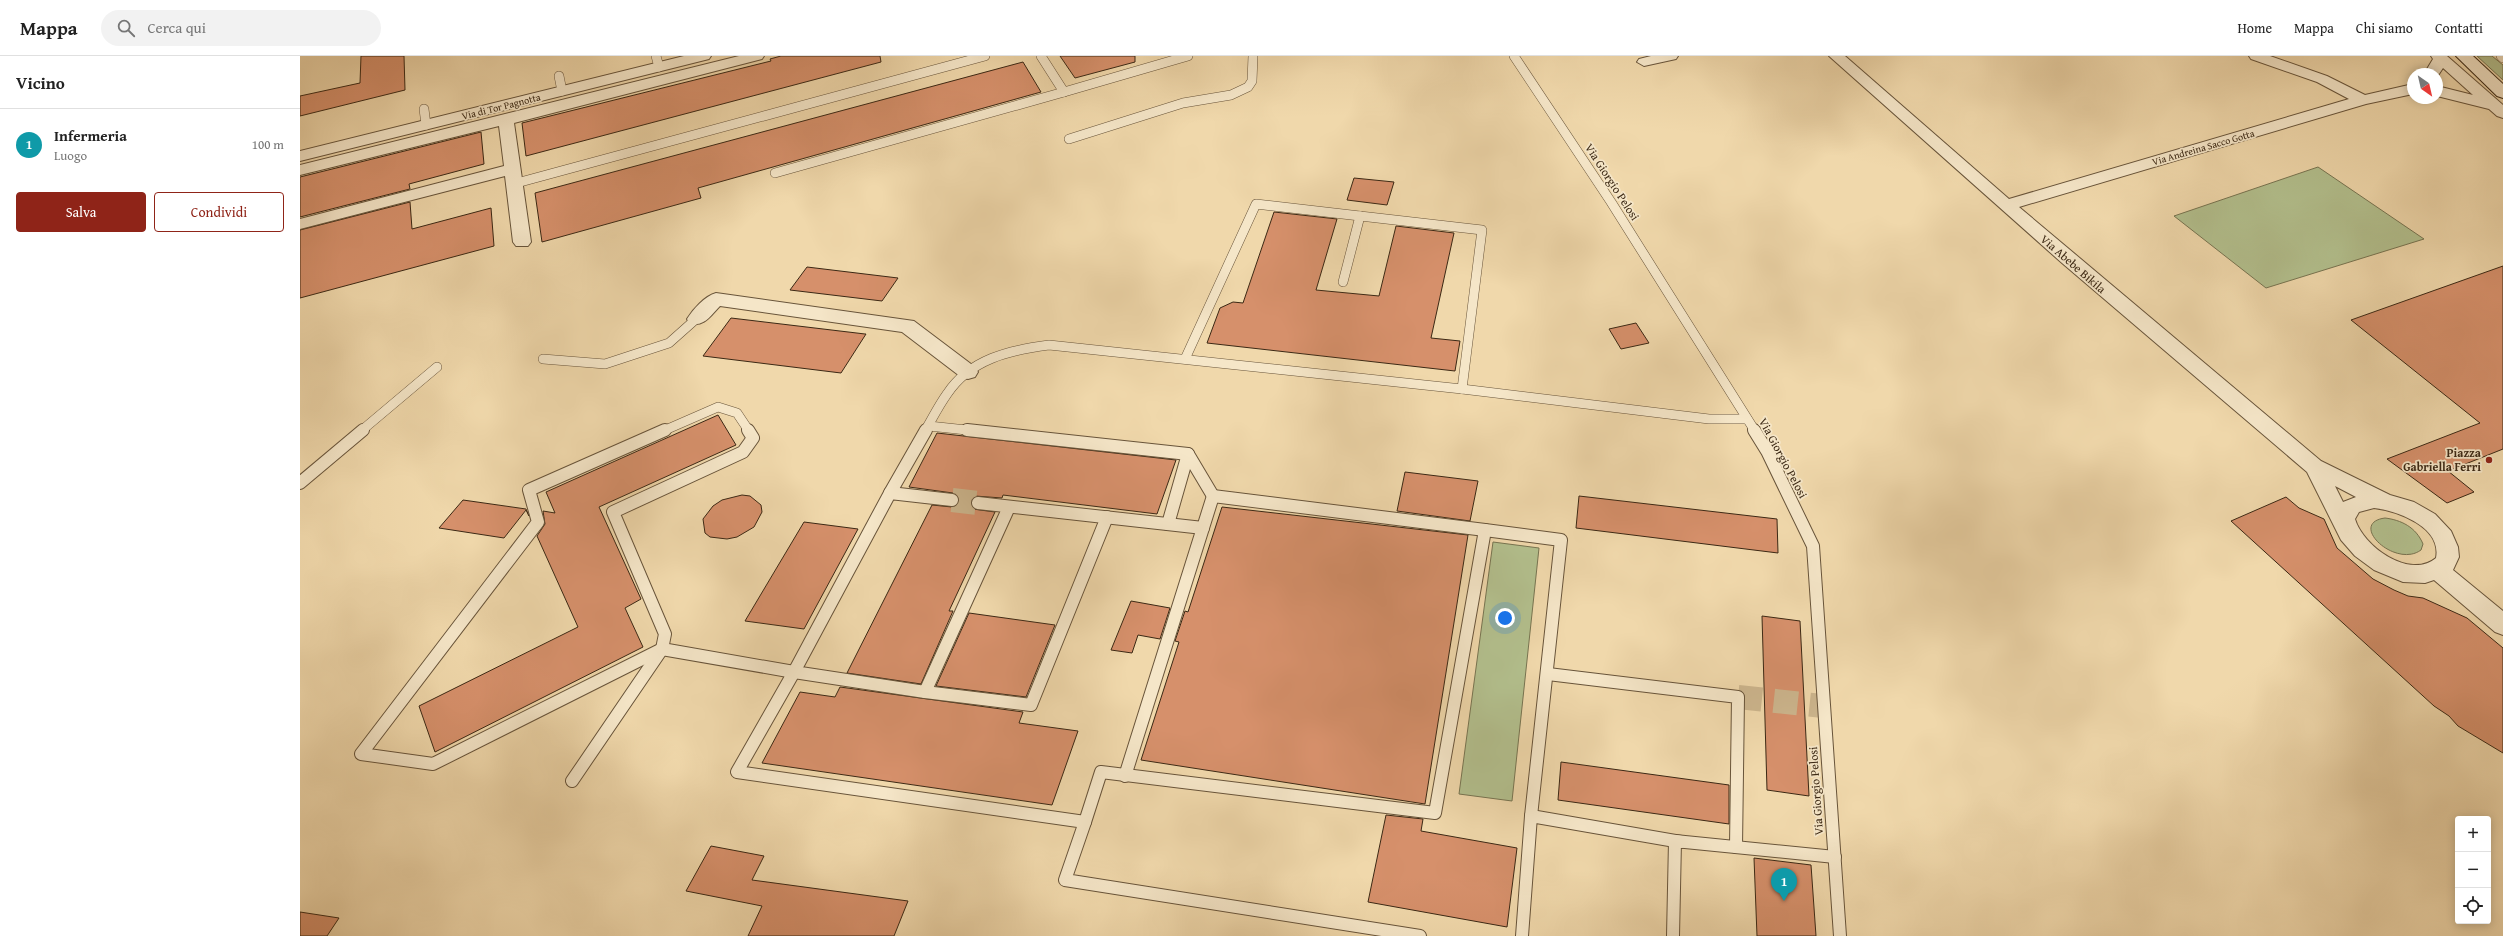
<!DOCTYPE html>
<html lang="it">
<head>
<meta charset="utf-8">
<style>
  body { margin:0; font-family:"Gentium Book Plus",serif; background:#f2f2f2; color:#222 }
  .controls { position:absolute; right:12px; bottom:12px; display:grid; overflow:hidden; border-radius:4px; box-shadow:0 2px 10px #0003 }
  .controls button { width:36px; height:36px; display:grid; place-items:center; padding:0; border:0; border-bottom:1px solid #e0e0e0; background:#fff; color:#222; font:20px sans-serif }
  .compass { position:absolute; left:2107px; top:12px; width:36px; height:36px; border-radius:50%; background:#fff; box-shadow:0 2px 10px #0003; rotate:146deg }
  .you { position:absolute; left:1205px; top:562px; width:14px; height:14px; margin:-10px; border:3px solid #fff; border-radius:50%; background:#1a73e8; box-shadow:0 0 0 6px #1a73e833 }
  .badge { display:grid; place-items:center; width:26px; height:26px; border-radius:50%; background:#8f2418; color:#fff; font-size:13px; font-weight:700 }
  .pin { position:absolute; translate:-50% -33px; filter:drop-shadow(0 1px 2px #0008) }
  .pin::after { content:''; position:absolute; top:21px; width:14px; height:12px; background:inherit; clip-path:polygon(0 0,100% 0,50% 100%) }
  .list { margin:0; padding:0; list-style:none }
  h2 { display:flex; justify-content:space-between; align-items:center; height:52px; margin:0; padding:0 16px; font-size:17px }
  h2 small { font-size:13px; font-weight:400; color:#767676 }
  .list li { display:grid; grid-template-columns:26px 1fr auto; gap:12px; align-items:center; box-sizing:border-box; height:72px; padding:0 16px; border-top:1px solid #e0e0e0 }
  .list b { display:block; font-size:15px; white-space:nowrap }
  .list p { margin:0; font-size:13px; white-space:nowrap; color:#767676 }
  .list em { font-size:13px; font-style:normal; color:#767676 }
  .actions { display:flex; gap:8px; padding:12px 16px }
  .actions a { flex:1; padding:9px 0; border:1px solid #8f2418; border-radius:4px; text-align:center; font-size:14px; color:#8f2418 }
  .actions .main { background:#8f2418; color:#fff }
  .icon { flex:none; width:22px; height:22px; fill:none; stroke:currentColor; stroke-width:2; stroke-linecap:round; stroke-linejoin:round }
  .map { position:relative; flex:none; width:2203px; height:880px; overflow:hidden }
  header { display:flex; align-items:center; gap:24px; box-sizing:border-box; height:56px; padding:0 20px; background:#fff; border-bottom:1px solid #e0e0e0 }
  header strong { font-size:19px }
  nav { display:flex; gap:22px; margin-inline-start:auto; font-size:14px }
  .search { width:280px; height:36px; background:#f2f2f2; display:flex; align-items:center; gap:10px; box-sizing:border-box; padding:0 14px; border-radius:22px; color:#767676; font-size:15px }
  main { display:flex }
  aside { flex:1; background:#fff }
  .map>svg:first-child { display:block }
  .green { fill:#b3c08e; stroke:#777451 }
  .building { fill:#d6906b; stroke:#3b2814 }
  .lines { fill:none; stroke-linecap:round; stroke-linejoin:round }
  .minor-tunnel { stroke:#ccb58d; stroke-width:24; stroke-dasharray:24 12; stroke-linecap:butt }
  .service-far1-casing { stroke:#68543a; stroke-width:10 }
  .service-casing { stroke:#68543a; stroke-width:14 }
  .minor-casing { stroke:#68543a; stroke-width:2 }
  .tertiary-casing { stroke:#68543a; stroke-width:2 }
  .secondary-casing { stroke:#3b2814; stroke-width:2 }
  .service-far1 { stroke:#f5e6c8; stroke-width:9 }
  .service { stroke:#f5e6c8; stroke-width:12 }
  .minor { fill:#f5e6c8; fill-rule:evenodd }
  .tertiary { fill:#f5e6c8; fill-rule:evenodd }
  .secondary { fill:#f5e6c8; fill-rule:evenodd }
  .poi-dot { fill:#8f2418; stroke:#f5e6c8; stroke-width:1.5 }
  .labels { text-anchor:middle; stroke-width:3.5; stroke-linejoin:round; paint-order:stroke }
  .far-street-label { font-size:10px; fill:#3b2814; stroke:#f5e6c8 }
  .street-label { font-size:12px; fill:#3b2814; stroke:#f5e6c8 }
  .poi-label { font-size:12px; font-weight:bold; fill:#3b2814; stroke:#f5e6c8; text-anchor:end }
</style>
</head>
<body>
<header>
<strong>Mappa</strong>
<div class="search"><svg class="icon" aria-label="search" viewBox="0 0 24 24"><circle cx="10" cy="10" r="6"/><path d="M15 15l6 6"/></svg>Cerca qui</div>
<nav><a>Home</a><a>Mappa</a><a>Chi siamo</a><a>Contatti</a></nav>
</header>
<main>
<aside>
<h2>Vicino<small></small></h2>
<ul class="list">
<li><span class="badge" style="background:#0f9aa8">1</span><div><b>Infermeria</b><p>Luogo</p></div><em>100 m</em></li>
</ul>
<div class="actions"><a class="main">Salva</a><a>Condividi</a></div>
</aside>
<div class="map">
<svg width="2203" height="880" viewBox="0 0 2203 880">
  <rect width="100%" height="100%" fill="#f0d8ab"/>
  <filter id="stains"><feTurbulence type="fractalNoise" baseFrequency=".005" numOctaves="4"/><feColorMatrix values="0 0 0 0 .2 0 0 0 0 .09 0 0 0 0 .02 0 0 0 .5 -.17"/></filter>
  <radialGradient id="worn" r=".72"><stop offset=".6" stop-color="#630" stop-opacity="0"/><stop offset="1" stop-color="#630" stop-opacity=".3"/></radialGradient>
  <!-- green -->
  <g class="green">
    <polygon points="2177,0 2192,0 2203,9 2203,24"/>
    <polygon points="2018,111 2124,183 1966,232 1874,160"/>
    <path d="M2085,462C2101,464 2116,471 2123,488L2121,494C2095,513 2047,467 2085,462Z"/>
    <polygon points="1193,486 1239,492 1212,745 1159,738"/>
  </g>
  <!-- building -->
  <g class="building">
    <polygon points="61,0 104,0 105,34 0,60 0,40 60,27"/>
    <polygon points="481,0 580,0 581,6 226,100 222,67 471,5 470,3"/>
    <polygon points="760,0 835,0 835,6 775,22"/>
    <polygon points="723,6 741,36 398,132 401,142 242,186 235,137"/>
    <polygon points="181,76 184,108 109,128 110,133 0,161 0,121"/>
    <polygon points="1054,122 1094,126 1087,149 1047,144"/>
    <polygon points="110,146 112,173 191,152 194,190 0,242 0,174"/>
    <polygon points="974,156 1037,163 1016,234 1079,240 1096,170 1154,177 1131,282 1160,285 1155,315 907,287 920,252 933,246 943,247"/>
    <polygon points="2203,210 2203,393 2148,415 2174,436 2147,447 2087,403 2180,367 2051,264"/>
    <polygon points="507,211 598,222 582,245 490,234"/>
    <polygon points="431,262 565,278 566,278 541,317 403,300"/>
    <polygon points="1336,267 1349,287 1321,293 1309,273"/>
    <polygon points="418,359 436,389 299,451 341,543 325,552 343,591 135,696 119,650 278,571 237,480 245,468 243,455 255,457 246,436"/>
    <polygon points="637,377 876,404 857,458 703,439 702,442 675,440 671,447 673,453 695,456 649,555 653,555 621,628 547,617 632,449 652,451 658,449 659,445 659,441 653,437 609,431"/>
    <polygon points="1105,416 1178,425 1170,465 1097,455"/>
    <polygon points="442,439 450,440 461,449 462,456 454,471 437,481 427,483 410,481 405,477 403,463 413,450 422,444"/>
    <polygon points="1279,440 1477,463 1478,497 1276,472"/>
    <polygon points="1986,441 1999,452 2024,463 2037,492 2073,523 2094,534 2108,540 2123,542 2167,562 2203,592 2203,697 2158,670 2149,660 2134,650 1931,465"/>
    <polygon points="163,444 226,453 229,460 226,454 204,482 139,472"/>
    <polygon points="922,451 1168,479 1125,748 841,704 879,586 875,585 885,555 888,556"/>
    <polygon points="504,466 558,473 504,573 445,565"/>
    <polygon points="831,545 870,552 860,583 838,579 832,597 811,594"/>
    <polygon points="669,557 755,569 726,641 636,630"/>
    <polygon points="1462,560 1500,565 1509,740 1467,734"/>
    <polygon points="540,631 723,656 719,667 778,675 752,749 462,707 500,636 535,641"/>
    <polygon points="1261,706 1429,729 1429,768 1258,744"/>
    <polygon points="1086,759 1123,763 1121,775 1217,792 1207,871 1068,846"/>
    <polygon points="411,790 464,800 452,824 608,845 594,880 448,880 462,850 386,835"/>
    <polygon points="1454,802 1511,809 1516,880 1457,880"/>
    <polygon points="0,856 39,862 27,880 0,880"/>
  </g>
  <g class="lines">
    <!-- minor-tunnel -->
    <g class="minor-tunnel">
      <polyline points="652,444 678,447"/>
      <polyline points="1438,641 1523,650"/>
    </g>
    <defs>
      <g id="service-far1">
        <polyline points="356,0 359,11"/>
        <polyline points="1214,0 1311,146 1455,375"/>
        <polyline points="2201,0 2203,2"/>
        <polyline points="259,20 262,35"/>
        <polyline points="764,36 888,0"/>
        <polyline points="124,53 126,69"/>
        <polyline points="769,83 883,47 931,39 948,31 952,25 953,0"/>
        <polyline points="475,117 764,36 741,0"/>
        <polyline points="213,128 685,0"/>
        <polyline points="1043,226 1060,160 1182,174 1162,333"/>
        <polyline points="243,303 305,308 369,287 396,263"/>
        <polyline points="885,303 956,148 1060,160"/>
        <polyline points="629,370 676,375"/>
        <polyline points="61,375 137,311"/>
        <polyline points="363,375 418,351 437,357 449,375"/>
        <path d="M625,375C632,363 639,349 647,338C670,303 710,294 749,289L1162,333L1409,363H1447"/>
      </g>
      <g id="service">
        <polyline points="667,374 888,398 913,440"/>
        <polyline points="1454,374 1467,395 1513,490 1540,880"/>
        <polyline points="0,427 63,374"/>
        <polyline points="590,437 626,374"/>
        <polyline points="652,444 590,437 494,616 625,636 709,451"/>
        <polyline points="678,447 903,472"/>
        <polyline points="868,468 888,398"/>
        <polyline points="362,593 494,616 437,716 785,766 765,824 1120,880"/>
        <polyline points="362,593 133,708 61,698 238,466 229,434 365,374"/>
        <polyline points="362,593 365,578 313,456 443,396 453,382 448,374"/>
        <polyline points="1248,618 1438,641 1436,791"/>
        <polyline points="625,636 731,649 807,461"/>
        <polyline points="825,720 913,440 1185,474"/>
        <polyline points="272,725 362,593"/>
        <polyline points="785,766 801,716 1135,757 1185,474 1261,484 1231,760"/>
        <polyline points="1222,880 1231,760 1381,786"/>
        <polyline points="1373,880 1375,785 1535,801"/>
      </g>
      <g id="minor">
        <polygon points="439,0 464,0 462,3 214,67 231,186 228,190 216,190 213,186 205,120 0,173 0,163 204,110 199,70 0,119 0,109"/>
        <polygon points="1351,0 1378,0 1376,3 1344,10 1337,6 1339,3"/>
        <path d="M1529,0H1545L1709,143L2049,43L2017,26L1951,3L1949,0H1970L2027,20L2065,39L2113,28V38L2066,48L1719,151L2021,405L2090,439L2114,446L2135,458L2151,475L2158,491L2159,501L2153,514L2203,555V579L2195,576L2134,524L2125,527L2103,526L2074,514L2055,500L2041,484L2007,416L1762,207ZM2035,430L2056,441L2043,446ZM2074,452C2098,455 2142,471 2136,502C2109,524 2063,490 2055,463L2059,456Z"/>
        <polygon points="2131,0 2147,0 2203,49 2203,62 2197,60 2189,53 2137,40 2137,30 2173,39 2143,12 2137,21 2137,18 2124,18 2133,3"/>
        <path d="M416,237L614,265L675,311L678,316L675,321L668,323L661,321L602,276L420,250C411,259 404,272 389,267L387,263C393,253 405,240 416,237Z"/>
      </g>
      <polygon id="tertiary" points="384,0 411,0 409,3 0,105 0,95"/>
      <polygon id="secondary" points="2156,0 2173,0 2203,28 2203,42 2197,40"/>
    </defs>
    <!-- service-far1 casing -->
    <use href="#service-far1" class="service-far1-casing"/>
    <!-- service casing -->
    <use href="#service" class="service-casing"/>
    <!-- minor casing -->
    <use href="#minor" class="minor-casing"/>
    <!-- tertiary casing -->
    <use href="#tertiary" class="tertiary-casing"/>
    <!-- secondary casing -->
    <use href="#secondary" class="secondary-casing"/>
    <!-- service-far1 -->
    <use href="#service-far1" class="service-far1"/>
    <!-- service -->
    <use href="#service" class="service"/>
    <!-- minor -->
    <use href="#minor" class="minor"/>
    <!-- tertiary -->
    <use href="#tertiary" class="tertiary"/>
    <!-- secondary -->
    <use href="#secondary" class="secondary"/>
  </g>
  <!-- markers -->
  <circle class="poi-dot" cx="2189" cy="404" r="4"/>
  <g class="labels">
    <!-- far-street labels -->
    <g class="far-street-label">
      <text transform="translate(201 50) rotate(-14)" y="4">Via di Tor Pagnotta</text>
      <text transform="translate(1903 91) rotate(-16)" y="4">Via Andreina Sacco Gotta</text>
    </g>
    <!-- street labels -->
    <g class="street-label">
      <text transform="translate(1312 126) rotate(57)" y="4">Via Giorgio Pelosi</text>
      <text transform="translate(1773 208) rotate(41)" y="4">Via Abebe Bikila</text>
      <text transform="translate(1483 402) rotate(62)" y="4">Via Giorgio Pelosi</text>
      <text transform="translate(1516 735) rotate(-94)" y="4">Via Giorgio Pelosi</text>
    </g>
    <!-- poi labels -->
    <g class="poi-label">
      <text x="2181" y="401">Piazza<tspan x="2181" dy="14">Gabriella Ferri</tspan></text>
    </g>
  </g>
  <rect width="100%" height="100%" filter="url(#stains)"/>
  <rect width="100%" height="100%" fill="url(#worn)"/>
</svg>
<div class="controls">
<button>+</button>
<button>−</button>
<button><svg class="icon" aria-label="locate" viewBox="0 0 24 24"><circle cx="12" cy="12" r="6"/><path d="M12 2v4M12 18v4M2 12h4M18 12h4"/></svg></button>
</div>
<svg class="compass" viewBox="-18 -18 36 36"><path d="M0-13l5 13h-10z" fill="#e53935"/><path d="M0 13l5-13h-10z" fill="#767676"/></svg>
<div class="you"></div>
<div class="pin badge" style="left:1484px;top:845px;background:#0f9aa8">1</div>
</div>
</main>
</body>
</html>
